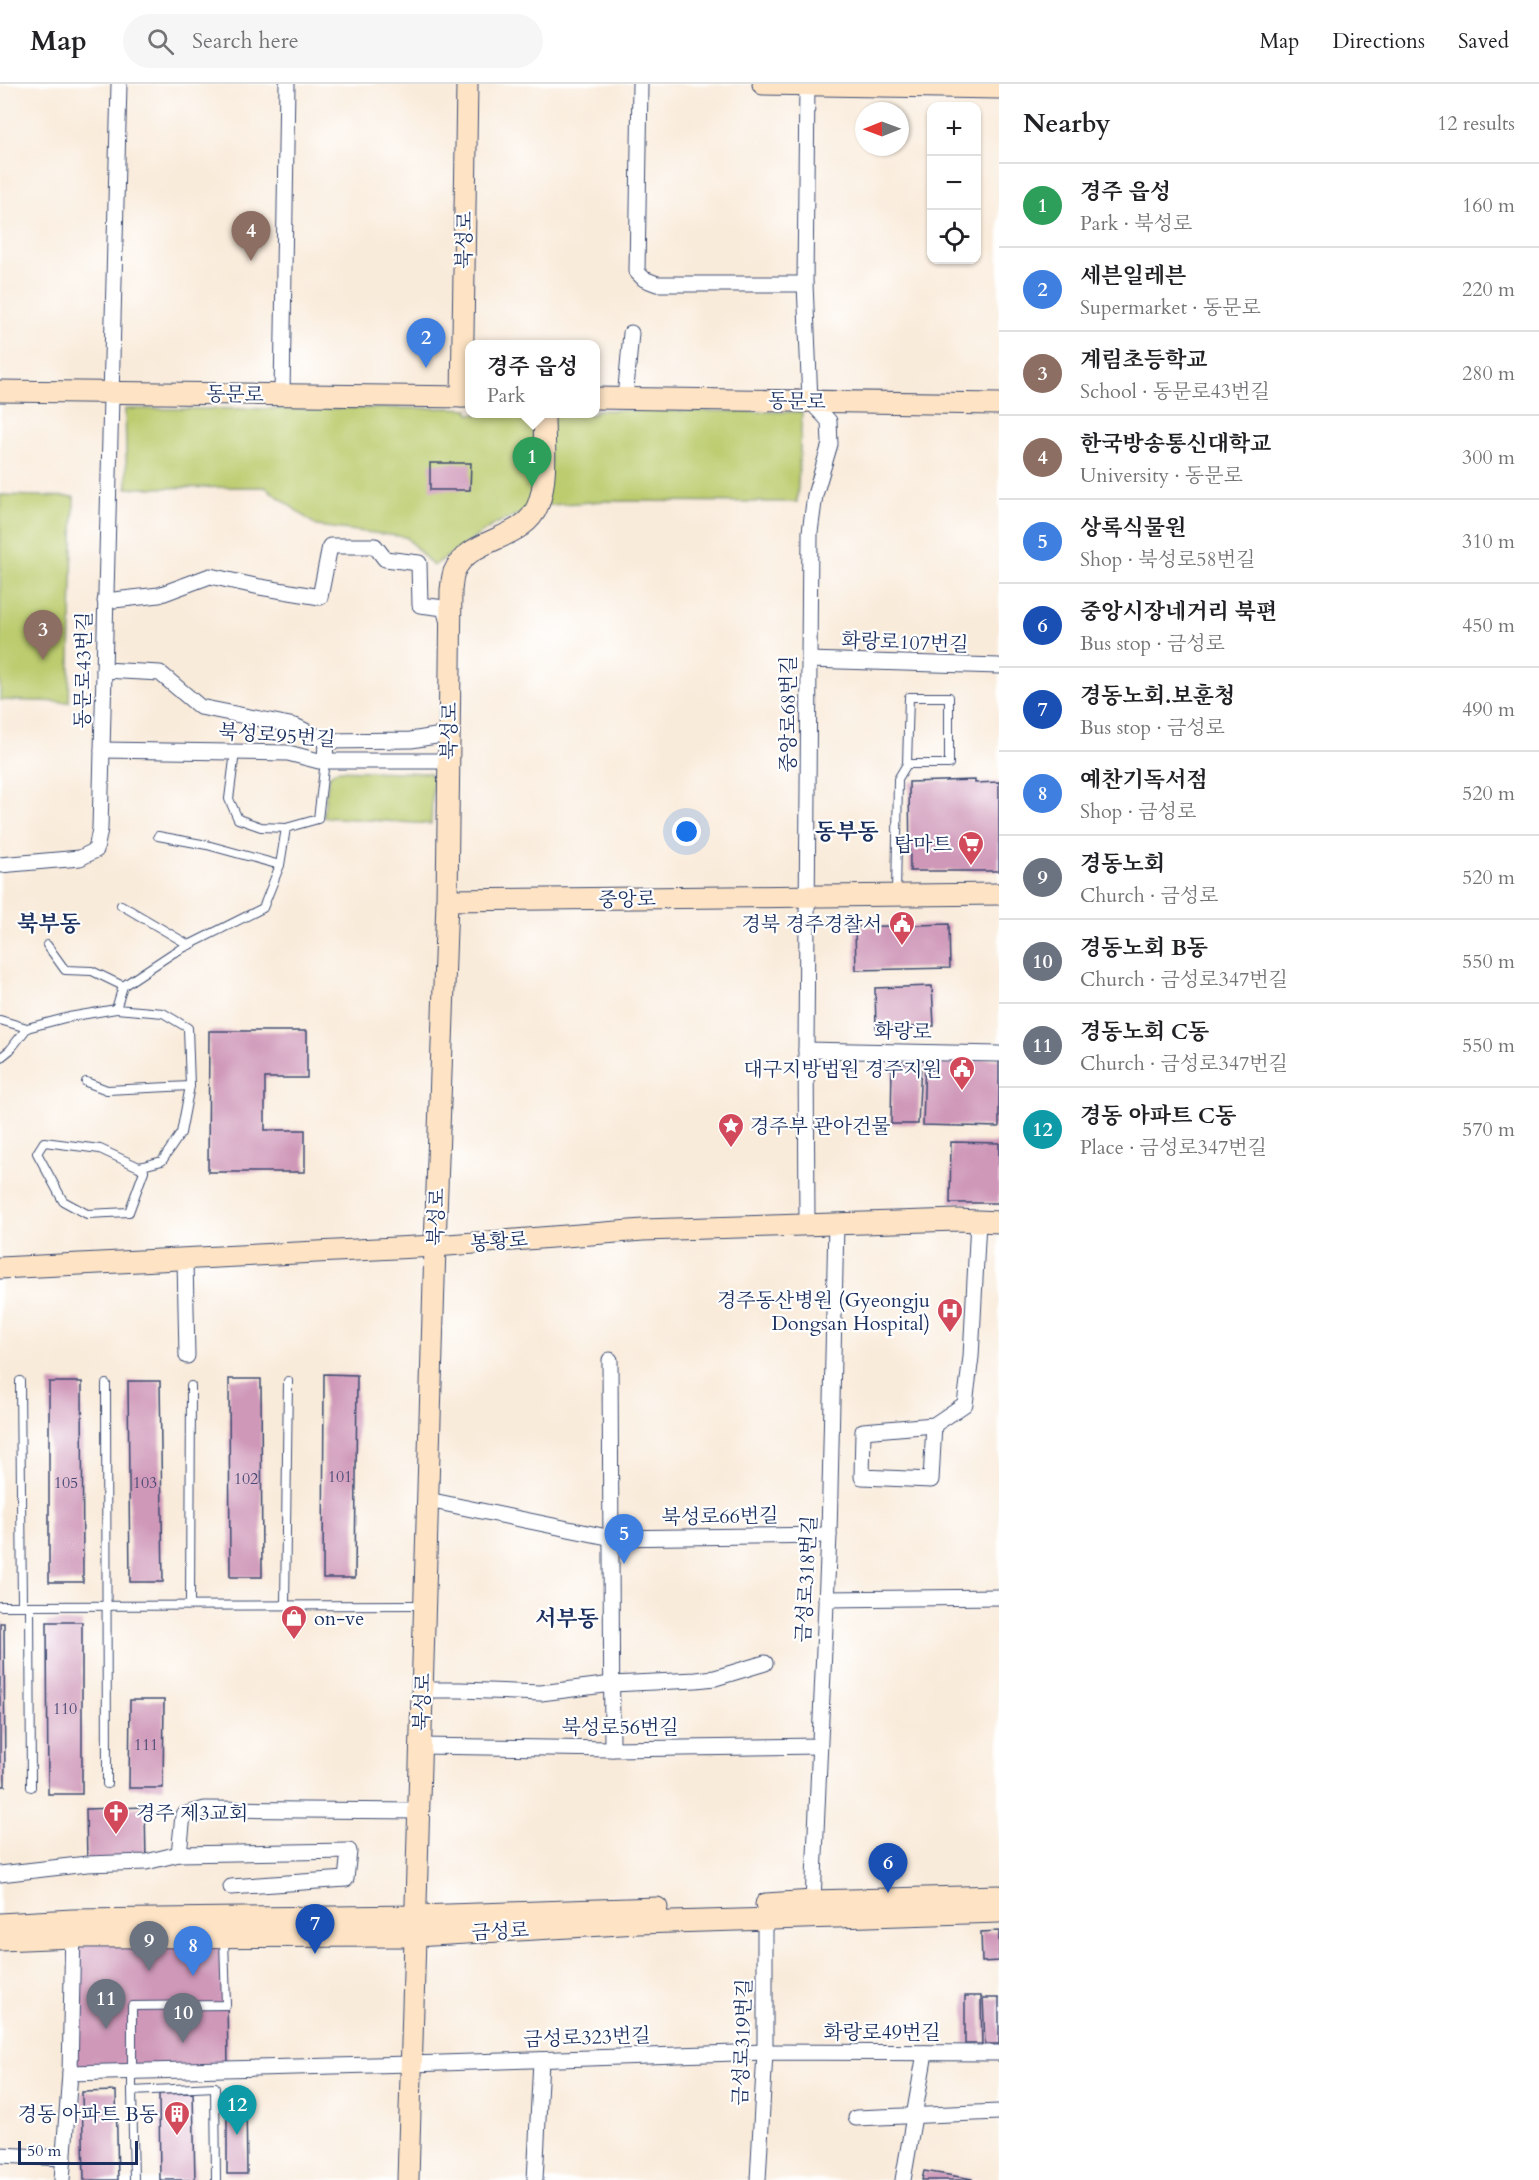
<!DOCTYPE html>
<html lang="en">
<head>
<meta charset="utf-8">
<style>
  body { margin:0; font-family:Cardo,"Noto Serif KR",serif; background:#f6f6f6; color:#202124 }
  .controls { position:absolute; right:18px; top:18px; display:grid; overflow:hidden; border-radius:12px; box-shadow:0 2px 4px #0004 }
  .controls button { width:54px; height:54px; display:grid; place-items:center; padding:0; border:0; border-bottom:2px solid #e0e0e0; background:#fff; color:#202124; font:30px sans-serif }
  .compass { position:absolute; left:855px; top:18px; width:54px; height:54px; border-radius:50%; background:#fff; box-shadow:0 2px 4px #0004; rotate:269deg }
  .scale { position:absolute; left:18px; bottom:15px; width:120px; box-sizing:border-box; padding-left:6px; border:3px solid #1b2f5e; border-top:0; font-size:16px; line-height:21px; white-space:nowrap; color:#1b2f5e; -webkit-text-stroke:4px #fff; paint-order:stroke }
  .you { position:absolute; left:687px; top:748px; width:21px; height:21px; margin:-15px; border:4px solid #fff; border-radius:50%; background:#1a73e8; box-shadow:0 0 0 9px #1a73e833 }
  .badge { display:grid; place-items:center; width:39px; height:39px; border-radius:50%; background:#d1495b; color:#fff; font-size:20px; font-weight:700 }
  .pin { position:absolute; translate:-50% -50px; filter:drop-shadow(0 2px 3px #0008) }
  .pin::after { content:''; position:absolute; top:32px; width:21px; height:18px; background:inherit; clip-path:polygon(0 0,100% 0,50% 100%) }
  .popup { position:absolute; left:465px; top:256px; width:135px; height:78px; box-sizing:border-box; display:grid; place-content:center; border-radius:12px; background:#fff; filter:drop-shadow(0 2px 4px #0005); font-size:20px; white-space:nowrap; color:#757577 }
  .popup b { font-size:22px; color:#202124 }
  .popup::after { content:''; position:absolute; left:50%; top:100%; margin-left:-12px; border:12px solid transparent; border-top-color:#fff }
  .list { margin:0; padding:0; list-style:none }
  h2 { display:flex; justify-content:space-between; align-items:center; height:78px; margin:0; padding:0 24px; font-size:26px }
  h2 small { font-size:20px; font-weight:400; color:#757577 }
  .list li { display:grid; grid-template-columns:39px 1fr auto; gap:18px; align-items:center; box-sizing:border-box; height:84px; padding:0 24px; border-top:2px solid #e0e0e0 }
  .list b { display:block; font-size:22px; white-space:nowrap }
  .list p { margin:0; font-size:20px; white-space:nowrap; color:#757577 }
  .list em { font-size:20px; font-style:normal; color:#757577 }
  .icon { flex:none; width:33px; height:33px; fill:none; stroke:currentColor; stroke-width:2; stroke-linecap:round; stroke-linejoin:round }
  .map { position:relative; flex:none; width:999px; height:2096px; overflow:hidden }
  header { display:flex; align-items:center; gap:36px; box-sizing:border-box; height:84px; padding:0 30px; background:#fff; border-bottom:2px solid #e0e0e0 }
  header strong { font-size:28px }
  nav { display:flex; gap:33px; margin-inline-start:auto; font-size:21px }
  .search { width:420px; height:54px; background:#f6f6f6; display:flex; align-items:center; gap:15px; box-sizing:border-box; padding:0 21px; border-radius:33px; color:#757577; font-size:22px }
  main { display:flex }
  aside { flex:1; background:#fff }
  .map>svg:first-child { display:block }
  .green { fill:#bccc6e; stroke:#6c7e66; stroke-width:1.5 }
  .building { fill:#cf97b8 }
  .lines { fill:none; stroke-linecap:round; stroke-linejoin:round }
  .lane-casing { stroke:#3c4b71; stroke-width:10 }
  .street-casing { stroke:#3c4b71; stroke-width:17 }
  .secondary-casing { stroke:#3c4b71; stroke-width:23 }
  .lane { stroke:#fff; stroke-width:8 }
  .street { stroke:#fff; stroke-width:15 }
  .secondary { stroke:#fee4c5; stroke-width:21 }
  .labels { text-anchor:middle; stroke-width:4.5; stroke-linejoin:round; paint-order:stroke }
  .number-label { font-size:16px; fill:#484974 }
  .street-label { font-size:20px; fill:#1b2f5e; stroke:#fff }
  .poi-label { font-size:20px; fill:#1b2f5e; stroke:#fff; text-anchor:end }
  .quarter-label { font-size:22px; font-weight:bold; fill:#1b2f5e; stroke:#fff }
</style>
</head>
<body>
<header>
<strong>Map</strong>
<div class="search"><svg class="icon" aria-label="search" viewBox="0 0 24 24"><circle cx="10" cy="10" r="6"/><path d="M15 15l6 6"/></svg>Search here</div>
<nav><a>Map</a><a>Directions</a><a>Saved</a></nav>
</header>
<main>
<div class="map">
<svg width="999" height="2096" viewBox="0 0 999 2096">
  <rect width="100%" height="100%" fill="#fff"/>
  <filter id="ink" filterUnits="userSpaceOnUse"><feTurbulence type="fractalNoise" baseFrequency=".0167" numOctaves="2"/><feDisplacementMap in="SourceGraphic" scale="12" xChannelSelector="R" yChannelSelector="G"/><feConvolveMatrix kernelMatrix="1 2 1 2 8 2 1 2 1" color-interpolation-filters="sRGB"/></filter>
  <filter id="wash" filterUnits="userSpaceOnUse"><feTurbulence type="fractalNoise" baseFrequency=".008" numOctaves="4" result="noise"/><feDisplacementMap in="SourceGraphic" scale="24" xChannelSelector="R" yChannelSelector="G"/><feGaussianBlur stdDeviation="1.35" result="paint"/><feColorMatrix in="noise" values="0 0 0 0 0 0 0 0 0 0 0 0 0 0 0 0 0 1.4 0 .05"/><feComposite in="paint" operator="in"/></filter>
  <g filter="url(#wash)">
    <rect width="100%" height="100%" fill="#f9ebda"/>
    <!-- green -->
    <g class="green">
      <polygon points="448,324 469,325 469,330 595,330 595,326 802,328 797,418 604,417 538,422 495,440 433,482 406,453 317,442 265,403 127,404 125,325"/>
      <polygon points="0,411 74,413 69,618 0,616"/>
      <polygon points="337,686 429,689 433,695 431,740 323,733 329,692"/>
    </g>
    <g id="blocks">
      <!-- building -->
      <g class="building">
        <polygon points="430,379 471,379 470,406 430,406"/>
        <polygon points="975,696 975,699 999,698 999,787 910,787 909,698"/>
        <polygon points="949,840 950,884 856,886 855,843"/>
        <polygon points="932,902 934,942 876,944 875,904"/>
        <polygon points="209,947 307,947 307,994 265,994 265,1046 305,1046 305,1088 208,1088"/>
        <polygon points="925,973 999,975 999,1043 923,1041"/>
        <polygon points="892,979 921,980 918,1040 891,1040"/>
        <polygon points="951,1058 999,1059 999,1119 950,1119"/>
        <polygon points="324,1290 357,1291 355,1494 323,1494"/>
        <polygon points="229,1295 261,1295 262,1493 230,1493"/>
        <polygon points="128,1297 160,1297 163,1498 130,1498"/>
        <polygon points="49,1298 82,1298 83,1498 49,1498"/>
        <polygon points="47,1538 82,1538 82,1710 48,1710"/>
        <polygon points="0,1539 4,1539 5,1702 0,1702"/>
        <polygon points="130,1616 164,1616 163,1704 129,1704"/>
        <polygon points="145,1723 146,1778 87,1780 86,1725"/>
        <polygon points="226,1835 228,1985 70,1989 73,1836"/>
        <polygon points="999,1847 999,1877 982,1878 981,1848"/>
        <polygon points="965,1912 981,1912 982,1960 965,1960"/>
        <polygon points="983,1914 999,1914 999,1960 985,1960"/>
        <polygon points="116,2007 118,2096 84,2096 82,2008"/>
        <polygon points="193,2009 195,2096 160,2096 159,2010"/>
        <polygon points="227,2012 246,2012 247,2090 227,2090"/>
        <polygon points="924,2087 972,2095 972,2096 922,2096"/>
      </g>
    </g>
  </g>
  <g filter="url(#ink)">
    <use href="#blocks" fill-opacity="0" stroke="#3c4b71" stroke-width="1.5"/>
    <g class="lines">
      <defs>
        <g id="lane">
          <polyline points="235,668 229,715 238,735 261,743 286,744"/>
          <polyline points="158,752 207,761 280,781"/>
          <polyline points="896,811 898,695 907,680 949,680 949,613 909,613 907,680"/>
          <polyline points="121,821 189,861"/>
          <polyline points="47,861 65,886 92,887 123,902"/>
          <polyline points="0,936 27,944"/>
          <polyline points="0,974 10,966 27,944 69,933 116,925"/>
          <polyline points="86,998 107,1006 190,1002"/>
          <polyline points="139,1083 144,1087 129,1128 87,1130 63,1117 37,1069 44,1058 100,1065 139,1083 162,1077 181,1049 190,1002 188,944 163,929 116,925 123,902 173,869 263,824 280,781 286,744 318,735 325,677"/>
          <polyline points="20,1297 22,1522"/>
          <polyline points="106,1300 107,1700"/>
          <polyline points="190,1521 191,1302"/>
          <polyline points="285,1521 288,1297"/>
          <polyline points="0,1522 424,1521"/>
          <polyline points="30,1522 31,1703"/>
          <polyline points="132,2007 132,1922 226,1921 224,1855"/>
          <polyline points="134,2096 132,2007 215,2003 216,2096"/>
        </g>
        <g id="street">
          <polyline points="640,0 637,188 644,195 657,200 805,200"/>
          <polyline points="807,0 805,200 810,317 829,337 830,360 815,411 810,448 806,966 807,1139"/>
          <polyline points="282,310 287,0"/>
          <polyline points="625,315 631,249"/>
          <polyline points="105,517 159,511 210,492 260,503 320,513 330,462 375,462 385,475 419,479 420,521 444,524 448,539"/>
          <polyline points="809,576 999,582"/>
          <polyline points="104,586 160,589 200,623 295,642 326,657 325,677"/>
          <polyline points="326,657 411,656 442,651 449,641"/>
          <polyline points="102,666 288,669 319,677 448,677"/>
          <polyline points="0,781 80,774 96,766 100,745 119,0"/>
          <polyline points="806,966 999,970"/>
          <polyline points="185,1176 187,1272"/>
          <polyline points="610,1276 612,1665"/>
          <polyline points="934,1341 863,1347 862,1393 931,1396 934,1341 965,1320 971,1273 978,1137"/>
          <polyline points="428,1416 612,1454 829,1451"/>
          <polyline points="826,1515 999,1513"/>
          <polyline points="423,1606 460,1606 541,1609 612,1600 696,1596 715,1594 765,1579"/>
          <polyline points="421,1662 612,1665 819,1662"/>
          <polyline points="0,1790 87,1780 146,1778 179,1770"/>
          <polyline points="231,1803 346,1795 349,1767 179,1770 183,1731 205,1725 419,1727"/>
          <polyline points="806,1821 813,1817 829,1451 836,1139"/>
          <polyline points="70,1989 411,1980 765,1968 999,1969"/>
          <polyline points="856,2034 999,2028"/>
          <polyline points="0,2071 64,2074"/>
          <polyline points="62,2096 70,1989 73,1845"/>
          <polyline points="535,2096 541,1976"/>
          <polyline points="758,2096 765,1968 765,1826"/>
          <polyline points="903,2096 925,1969"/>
        </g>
        <g id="secondary">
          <polyline points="763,0 999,4"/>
          <polyline points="0,307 469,313"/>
          <polyline points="462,313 467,0"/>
          <polyline points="595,314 999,320"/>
          <polyline points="447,816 999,810"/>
          <polyline points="0,1184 435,1162 643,1146 957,1136 999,1138"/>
          <polyline points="766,1820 813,1817 999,1812"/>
          <polyline points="0,1840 73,1836 416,1832 657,1824"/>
          <polyline points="0,1856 73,1853 415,1852 638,1839 999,1828"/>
          <path d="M408,2096L435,1162L447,816L451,506C452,500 452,493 454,488C469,452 524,458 538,421C548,396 544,357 544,330"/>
        </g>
      </defs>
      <!-- lane casing -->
      <use href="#lane" class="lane-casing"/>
      <!-- street casing -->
      <use href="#street" class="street-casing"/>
      <!-- secondary casing -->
      <use href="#secondary" class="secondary-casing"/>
      <!-- lane -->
      <use href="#lane" class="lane"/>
      <!-- street -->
      <use href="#street" class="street"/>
      <!-- secondary -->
      <use href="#secondary" class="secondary"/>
    </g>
  </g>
  <!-- icons -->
  <defs>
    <symbol id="supermarket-pin" viewBox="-11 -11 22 30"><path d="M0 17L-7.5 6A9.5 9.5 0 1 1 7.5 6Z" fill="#d1495b" stroke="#fff"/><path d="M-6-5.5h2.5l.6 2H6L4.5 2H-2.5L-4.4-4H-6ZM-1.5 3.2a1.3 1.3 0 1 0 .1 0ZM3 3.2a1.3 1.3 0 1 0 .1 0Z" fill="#fff"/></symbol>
    <symbol id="civic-pin" viewBox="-11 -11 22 30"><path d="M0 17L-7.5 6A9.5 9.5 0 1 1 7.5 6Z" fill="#d1495b" stroke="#fff"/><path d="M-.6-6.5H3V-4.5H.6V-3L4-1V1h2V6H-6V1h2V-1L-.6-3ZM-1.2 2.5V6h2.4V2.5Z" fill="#fff"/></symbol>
    <symbol id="sight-pin" viewBox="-11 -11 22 30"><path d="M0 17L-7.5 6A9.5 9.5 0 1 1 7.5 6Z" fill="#d1495b" stroke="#fff"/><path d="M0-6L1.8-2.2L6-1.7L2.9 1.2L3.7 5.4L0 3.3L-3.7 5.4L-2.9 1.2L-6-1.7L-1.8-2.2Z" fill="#fff"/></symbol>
    <symbol id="hospital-pin" viewBox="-11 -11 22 30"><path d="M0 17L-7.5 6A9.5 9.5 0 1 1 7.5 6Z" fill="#d1495b" stroke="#fff"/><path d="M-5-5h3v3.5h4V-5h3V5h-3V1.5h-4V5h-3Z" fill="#fff"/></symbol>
    <symbol id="shop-pin" viewBox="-11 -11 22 30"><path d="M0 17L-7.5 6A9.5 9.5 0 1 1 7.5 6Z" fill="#d1495b" stroke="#fff"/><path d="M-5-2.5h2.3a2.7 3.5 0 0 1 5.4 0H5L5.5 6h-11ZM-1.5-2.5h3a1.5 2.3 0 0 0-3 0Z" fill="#fff"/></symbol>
    <symbol id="church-pin" viewBox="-11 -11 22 30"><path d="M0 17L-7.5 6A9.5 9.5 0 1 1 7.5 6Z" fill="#d1495b" stroke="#fff"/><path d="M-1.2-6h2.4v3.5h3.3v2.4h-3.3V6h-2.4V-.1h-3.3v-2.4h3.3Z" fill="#fff"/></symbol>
    <symbol id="building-pin" viewBox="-11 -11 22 30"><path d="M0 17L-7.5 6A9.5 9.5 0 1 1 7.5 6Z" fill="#d1495b" stroke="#fff"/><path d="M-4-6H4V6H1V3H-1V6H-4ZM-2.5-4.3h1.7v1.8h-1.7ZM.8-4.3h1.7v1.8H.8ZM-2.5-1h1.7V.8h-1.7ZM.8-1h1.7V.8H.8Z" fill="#fff"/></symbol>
  </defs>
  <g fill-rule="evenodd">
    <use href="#supermarket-pin" x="956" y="745" width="30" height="40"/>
    <use href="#civic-pin" x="887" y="825" width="30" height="40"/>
    <use href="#civic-pin" x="947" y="970" width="30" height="40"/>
    <use href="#sight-pin" x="716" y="1027" width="30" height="40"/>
    <use href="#hospital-pin" x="935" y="1212" width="30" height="40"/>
    <use href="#shop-pin" x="279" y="1519" width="30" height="40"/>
    <use href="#church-pin" x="101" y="1714" width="30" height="40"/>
    <use href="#building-pin" x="162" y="2015" width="30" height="40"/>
  </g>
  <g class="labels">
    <!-- number labels -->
    <g class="number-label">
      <text x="340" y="1398">101</text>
      <text x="246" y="1400">102</text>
      <text x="66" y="1404">105</text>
      <text x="145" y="1404">103</text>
      <text x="65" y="1630">110</text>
      <text x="146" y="1666">111</text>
    </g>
    <!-- street labels -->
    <g class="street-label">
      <text transform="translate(464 156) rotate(-89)" y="7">북성로</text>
      <text transform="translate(235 310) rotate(1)" y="7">동문로</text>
      <text transform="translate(797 317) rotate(1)" y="7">동문로</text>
      <text transform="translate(905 558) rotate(2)" y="7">화랑로107번길</text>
      <text transform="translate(83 586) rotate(-89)" y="7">동문로43번길</text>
      <text transform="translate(788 630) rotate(-90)" y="7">중앙로68번길</text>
      <text transform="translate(449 647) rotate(-89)" y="7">북성로</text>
      <text transform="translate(277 651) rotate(4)" y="7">북성로95번길</text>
      <text transform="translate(627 815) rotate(-1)" y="7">중앙로</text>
      <text transform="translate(903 947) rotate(1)" y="7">화랑로</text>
      <text transform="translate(436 1133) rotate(-88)" y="7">북성로</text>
      <text transform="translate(499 1157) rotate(-5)" y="7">봉황로</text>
      <text transform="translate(720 1432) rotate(-1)" y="7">북성로66번길</text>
      <text transform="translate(806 1495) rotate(-87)" y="7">금성로318번길</text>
      <text transform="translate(422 1618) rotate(-88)" y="7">북성로</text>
      <text x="620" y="1650">북성로56번길</text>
      <text transform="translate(500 1847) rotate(-3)" y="7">금성로</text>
      <text x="882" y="1955">화랑로49번길</text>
      <text transform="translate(587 1953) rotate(-2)" y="7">금성로323번길</text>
      <text transform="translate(742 1958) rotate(-88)" y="7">금성로319번길</text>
    </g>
    <!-- poi labels -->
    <g class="poi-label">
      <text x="952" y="767">탑마트</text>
      <text x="882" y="847">경북 경주경찰서</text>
      <text x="942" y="992">대구지방법원 경주지원</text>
      <text x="750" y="1049" text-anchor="start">경주부 관아건물</text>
      <text x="930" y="1223">경주동산병원 (Gyeongju<tspan x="930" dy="23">Dongsan Hospital)</tspan></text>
      <text x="314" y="1541" text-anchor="start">on-ve</text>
      <text x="136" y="1736" text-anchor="start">경주 제3교회</text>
      <text x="158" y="2037">경동 아파트 B동</text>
    </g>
    <!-- quarter labels -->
    <g class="quarter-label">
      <text x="847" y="755">동부동</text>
      <text x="49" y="847">북부동</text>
      <text x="567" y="1542">서부동</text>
    </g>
  </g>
</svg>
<div class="controls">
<button>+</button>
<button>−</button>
<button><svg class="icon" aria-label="locate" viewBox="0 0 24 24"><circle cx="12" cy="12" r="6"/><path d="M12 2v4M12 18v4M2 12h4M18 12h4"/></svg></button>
</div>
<svg class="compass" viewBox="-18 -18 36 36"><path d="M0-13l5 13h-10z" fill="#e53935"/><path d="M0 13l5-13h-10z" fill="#757577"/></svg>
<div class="scale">50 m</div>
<div class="you"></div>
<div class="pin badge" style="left:532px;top:403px;background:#2e9e5b">1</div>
<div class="popup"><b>경주 읍성</b>Park</div>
<div class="pin badge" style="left:426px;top:284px;background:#3f7fe0">2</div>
<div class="pin badge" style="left:43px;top:576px;background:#8d6e63">3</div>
<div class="pin badge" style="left:251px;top:177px;background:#8d6e63">4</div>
<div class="pin badge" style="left:624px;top:1480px;background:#3f7fe0">5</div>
<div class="pin badge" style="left:888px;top:1809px;background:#1a4fb4">6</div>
<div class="pin badge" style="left:315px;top:1870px;background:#1a4fb4">7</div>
<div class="pin badge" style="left:193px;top:1892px;background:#3f7fe0">8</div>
<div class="pin badge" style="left:149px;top:1887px;background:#6b7280">9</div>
<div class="pin badge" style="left:183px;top:1959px;background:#6b7280">10</div>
<div class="pin badge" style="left:106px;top:1945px;background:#6b7280">11</div>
<div class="pin badge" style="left:237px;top:2051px;background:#0f9aa8">12</div>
</div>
<aside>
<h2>Nearby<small>12 results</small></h2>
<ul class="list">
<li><span class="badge" style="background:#2e9e5b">1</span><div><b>경주 읍성</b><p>Park · 북성로</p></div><em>160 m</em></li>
<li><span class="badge" style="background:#3f7fe0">2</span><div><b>세븐일레븐</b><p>Supermarket · 동문로</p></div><em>220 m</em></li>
<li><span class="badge" style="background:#8d6e63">3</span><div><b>계림초등학교</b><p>School · 동문로43번길</p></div><em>280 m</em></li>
<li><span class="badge" style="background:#8d6e63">4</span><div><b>한국방송통신대학교</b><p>University · 동문로</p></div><em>300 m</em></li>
<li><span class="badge" style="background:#3f7fe0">5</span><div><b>상록식물원</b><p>Shop · 북성로58번길</p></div><em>310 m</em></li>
<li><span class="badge" style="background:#1a4fb4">6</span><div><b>중앙시장네거리 북편</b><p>Bus stop · 금성로</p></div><em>450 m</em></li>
<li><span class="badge" style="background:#1a4fb4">7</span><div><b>경동노회.보훈청</b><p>Bus stop · 금성로</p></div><em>490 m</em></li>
<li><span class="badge" style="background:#3f7fe0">8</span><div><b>예찬기독서점</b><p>Shop · 금성로</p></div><em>520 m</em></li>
<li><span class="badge" style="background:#6b7280">9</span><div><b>경동노회</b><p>Church · 금성로</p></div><em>520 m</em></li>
<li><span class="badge" style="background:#6b7280">10</span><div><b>경동노회 B동</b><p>Church · 금성로347번길</p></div><em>550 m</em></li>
<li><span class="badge" style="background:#6b7280">11</span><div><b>경동노회 C동</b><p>Church · 금성로347번길</p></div><em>550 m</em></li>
<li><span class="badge" style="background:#0f9aa8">12</span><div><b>경동 아파트 C동</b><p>Place · 금성로347번길</p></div><em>570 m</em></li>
</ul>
</aside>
</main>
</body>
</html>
